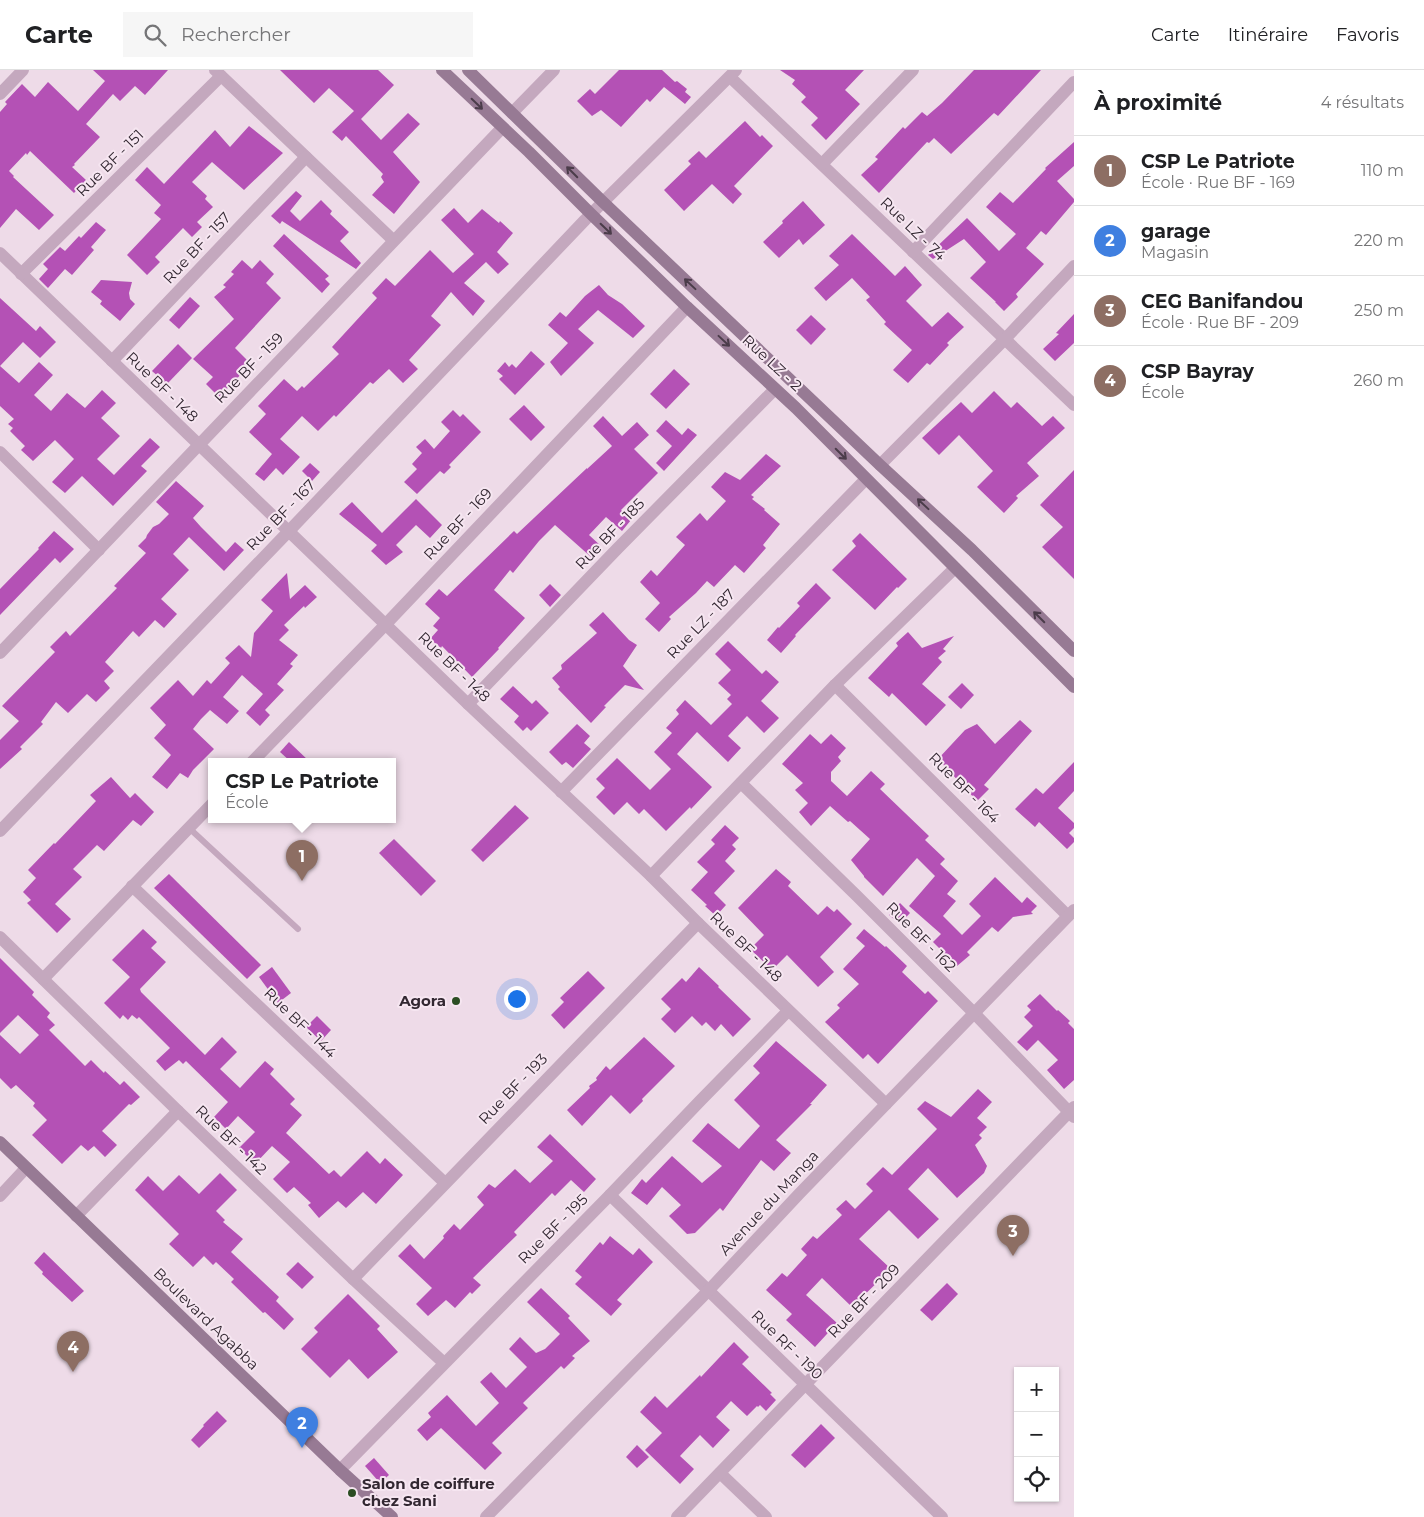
<!DOCTYPE html>
<html lang="fr">
<head>
<meta charset="utf-8">
<style>
  body { margin:0; font-family:Montserrat,sans-serif; background:#f6f6f6; color:#202124 }
  .controls { position:absolute; right:15px; bottom:15px; display:grid; overflow:hidden; border-radius:0px; box-shadow:0 1px 4px #0004 }
  .controls button { width:45px; height:45px; display:grid; place-items:center; padding:0; border:0; border-bottom:1px solid #e0e0e0; background:#fff; color:#202124; font:25px sans-serif }
  .you { position:absolute; left:516px; top:928px; width:18px; height:18px; margin:-12px; border:4px solid #fff; border-radius:50%; background:#1a73e8; box-shadow:0 0 0 8px #1a73e833 }
  .badge { display:grid; place-items:center; width:32px; height:32px; border-radius:50%; background:#0f766e; color:#fff; font-size:16px; font-weight:700 }
  .pin { position:absolute; translate:-50% -41px; filter:drop-shadow(0 1px 2px #0008) }
  .pin::after { content:''; position:absolute; top:26px; width:18px; height:15px; background:inherit; clip-path:polygon(0 0,100% 0,50% 100%) }
  .popup { position:absolute; left:208px; top:688px; width:188px; height:65px; box-sizing:border-box; display:grid; place-content:center; border-radius:0px; background:#fff; filter:drop-shadow(0 1px 4px #0005); font-size:16px; white-space:nowrap; color:#757577 }
  .popup b { font-size:19px; color:#202124 }
  .popup::after { content:''; position:absolute; left:50%; top:100%; margin-left:-10px; border:10px solid transparent; border-top-color:#fff }
  .list { margin:0; padding:0; list-style:none }
  h2 { display:flex; justify-content:space-between; align-items:center; height:65px; margin:0; padding:0 20px; font-size:21px }
  h2 small { font-size:16px; font-weight:400; color:#757577 }
  .list li { display:grid; grid-template-columns:32px 1fr auto; gap:15px; align-items:center; box-sizing:border-box; height:70px; padding:0 20px; border-top:1px solid #e0e0e0 }
  .list b { display:block; font-size:19px; white-space:nowrap }
  .list p { margin:0; font-size:16px; white-space:nowrap; color:#757577 }
  .list em { font-size:16px; font-style:normal; color:#757577 }
  .icon { flex:none; width:28px; height:28px; fill:none; stroke:currentColor; stroke-width:2; stroke-linecap:round; stroke-linejoin:round }
  .map { position:relative; flex:none; width:1074px; height:1447px; overflow:hidden }
  header { display:flex; align-items:center; gap:30px; box-sizing:border-box; height:70px; padding:0 25px; background:#fff; border-bottom:1px solid #e0e0e0 }
  header strong { font-size:24px }
  nav { display:flex; gap:28px; margin-inline-start:auto; font-size:18px }
  .search { width:350px; height:45px; background:#f6f6f6; display:flex; align-items:center; gap:12px; box-sizing:border-box; padding:0 18px; border-radius:0px; color:#757577; font-size:19px }
  main { display:flex }
  aside { flex:1; background:#fff }
  .map>svg:first-child { display:block }
  .building { fill:#b451b5 }
  .lines { fill:none; stroke-linecap:round; stroke-linejoin:round }
  .service { stroke:#c4a8be; stroke-width:6 }
  .minor { stroke:#c4a8be; stroke-width:12 }
  .tertiary { stroke:#c4a8be; stroke-width:12 }
  .secondary { stroke:#977a94; stroke-width:12 }
  .oneway { stroke:#4b3c4a }
  .poi-dot { fill:#2b4d23; stroke:#f6e6f1; stroke-width:2 }
  .labels { text-anchor:middle; stroke-width:4; stroke-linejoin:round; paint-order:stroke }
  .street-label { font-size:15px; fill:#322731; stroke:#f6e6f1 }
  .poi-label { font-size:15px; font-weight:bold; fill:#322731; stroke:#f6e6f1; text-anchor:end }
</style>
</head>
<body>
<header>
<strong>Carte</strong>
<div class="search"><svg class="icon" aria-label="search" viewBox="0 0 24 24"><circle cx="10" cy="10" r="6"/><path d="M15 15l6 6"/></svg>Rechercher</div>
<nav><a>Carte</a><a>Itinéraire</a><a>Favoris</a></nav>
</header>
<main>
<div class="map">
<svg width="1074" height="1447" viewBox="0 0 1074 1447">
  <rect width="100%" height="100%" fill="#eedbe8"/>
  <!-- building -->
  <g class="building">
    <polygon points="93,0 168,0 145,25 135,16 120,31 113,24 86,54 100,67 74,94 75,95 72,97 86,110 74,123 30,81 27,85 26,83 9,101 14,106 13,107 54,145 39,160 16,139 0,158 0,42 7,34 5,32 22,14 35,27 48,12 78,41 105,11"/>
    <polygon points="280,0 378,0 394,15 361,49 381,70 408,43 420,54 393,82 420,112 394,144 372,125 384,112 381,107 383,104 346,66 342,71 332,62 354,41 329,18 314,33"/>
    <polygon points="619,0 662,0 675,12 677,11 687,19 685,22 691,27 685,34 664,17 650,32 647,29 621,57 601,40 592,46 577,31 590,19 595,24"/>
    <polygon points="780,0 864,0 845,20 860,34 826,70 811,55 818,48 801,32 806,27 792,14 795,10"/>
    <polygon points="974,0 1041,0 998,46 994,43 951,84 934,68 929,73 927,72 879,123 861,105 878,89 875,87 903,57 905,59 922,42 927,46 942,33"/>
    <polygon points="745,51 760,67 762,65 773,76 734,116 742,124 733,134 712,114 684,141 664,120 691,94 688,91 699,81 706,88"/>
    <polygon points="249,56 283,83 244,120 212,92 192,112 207,126 205,129 213,137 197,152 202,157 192,167 183,158 155,187 160,192 147,205 127,185 161,149 154,143 161,135 135,110 147,97 164,114 215,60 230,77"/>
    <polygon points="1074,72 1074,96 1057,111 1074,129 1074,132 1046,165 1041,161 1026,178 1044,194 1016,224 1018,227 1004,241 995,232 996,232 970,208 986,192 964,169 933,189 928,185 967,148 999,181 1016,164 986,137 1000,122 1013,133 1046,99 1045,98"/>
    <polygon points="296,121 302,126 290,141 300,151 321,130 332,141 330,144 349,162 340,171 361,193 356,199 282,151 280,154 271,146"/>
    <polygon points="803,131 825,155 803,175 799,169 779,188 763,172 783,153 782,151"/>
    <polygon points="454,138 468,153 482,139 499,153 500,151 513,163 497,182 509,194 498,204 486,192 464,213 485,231 473,246 451,222 431,246 441,255 409,290 418,299 403,313 389,299 373,314 370,312 336,347 334,345 318,361 302,346 280,369 300,387 283,405 276,398 264,411 255,404 272,384 249,362 266,344 258,336 284,309 297,321 302,316 304,318 339,284 332,277 377,228 372,223 386,208 395,216 430,180 453,203 474,184 441,150"/>
    <polygon points="96,152 106,160 91,177 94,180 72,205 65,199 48,218 39,209 48,199 43,194 60,177 65,181 79,166 81,168"/>
    <polygon points="284,164 329,206 325,209 330,214 322,223 273,176"/>
    <polygon points="852,164 895,206 905,196 922,215 906,231 932,257 948,242 964,257 947,273 949,275 930,295 927,293 908,313 893,300 912,280 884,254 886,252 866,230 870,227 852,208 826,231 814,218 839,195 829,186"/>
    <polygon points="242,190 252,199 260,190 274,204 266,213 281,228 235,278 251,294 219,327 206,314 213,307 193,289 234,249 214,227 226,217 223,215 234,204 231,202"/>
    <polygon points="101,210 132,212 129,223 130,229 135,234 120,251 100,234 102,231 91,222"/>
    <polygon points="599,215 608,225 622,234 645,256 633,268 598,240 578,259 594,273 561,306 550,292 568,273 548,255 560,242 566,247 585,226"/>
    <polygon points="190,227 200,236 179,259 169,250"/>
    <polygon points="0,228 36,261 40,256 56,272 40,288 23,272 0,296"/>
    <polygon points="1074,244 1074,273 1055,291 1043,279 1059,264 1056,263"/>
    <polygon points="811,245 826,259 811,275 796,260"/>
    <polygon points="178,274 192,288 167,314 152,301"/>
    <polygon points="531,281 545,294 515,325 499,309 503,306 497,301 505,292 509,297 512,294 516,298"/>
    <polygon points="39,292 53,305 34,325 51,341 67,323 85,338 102,320 116,333 101,348 120,366 97,389 114,405 150,368 160,377 141,396 147,401 113,436 82,406 65,423 52,412 74,389 55,370 33,391 21,380 25,376 10,361 13,358 8,354 14,349 0,336 0,296 19,313"/>
    <polygon points="674,299 690,314 666,339 650,324"/>
    <polygon points="994,321 1011,338 1017,332 1042,356 1053,346 1065,358 1027,393 1039,406 1016,426 1018,428 1004,443 977,417 993,401 959,365 939,385 922,368 961,332 972,343"/>
    <polygon points="524,335 545,357 531,371 509,349"/>
    <polygon points="453,340 460,347 463,344 481,362 449,395 451,397 444,404 440,401 417,424 404,412 417,399 412,394 422,383 416,377 425,369 434,379 450,361 441,352"/>
    <polygon points="603,346 622,366 637,352 649,365 634,379 658,403 621,440 631,450 622,461 606,447 589,465 601,476 591,487 555,455 539,471 513,503 510,500 494,520 525,548 498,578 499,579 472,607 442,576 441,578 430,569 438,560 433,556 440,548 425,534 439,519 447,526 514,461 517,464 587,398 587,399 612,376 593,356"/>
    <polygon points="666,350 682,365 688,358 697,365 664,401 656,393 672,376 656,361"/>
    <polygon points="766,384 781,396 751,425 754,427 752,429 765,439 764,440 780,454 763,475 766,478 744,503 735,495 714,517 707,511 696,523 669,547 671,549 659,562 645,549 660,533 640,512 651,500 657,506 685,475 676,467 700,443 707,451 726,431 711,417 725,402 740,410"/>
    <polygon points="310,393 320,402 312,411 302,401"/>
    <polygon points="1074,400 1074,509 1042,477 1063,457 1040,435"/>
    <polygon points="176,411 204,436 193,448 201,457 226,482 235,472 244,480 224,501 189,467 173,484 189,500 161,529 177,544 164,558 155,550 139,567 133,561 105,592 114,601 104,611 110,618 96,632 87,624 68,643 56,632 41,652 43,654 20,677 22,679 0,699 0,670 19,651 2,636 55,582 50,577 66,561 70,566 117,518 114,516 146,483 138,476 146,468 147,465 153,457 159,454 169,444 156,432"/>
    <polygon points="416,429 442,455 430,468 416,455 396,475 403,482 386,495 371,481 377,475 339,444 352,432 382,463"/>
    <polygon points="54,461 74,479 60,493 55,488 0,545 0,519 39,479 38,478"/>
    <polygon points="860,463 907,509 898,518 897,517 875,540 832,500 856,476 852,471"/>
    <polygon points="287,503 290,529 305,515 317,527 305,538 304,536 284,555 289,560 279,570 298,585 290,594 293,596 277,614 284,620 265,640 270,645 260,656 246,643 263,624 242,605 223,627 239,641 227,654 210,640 201,649 193,659 214,679 193,700 188,708 180,703 167,719 152,707 171,685 154,668 166,655 150,638 178,610 193,626 207,610 211,614 230,593 225,588 239,575 251,587 254,563 273,541 261,530"/>
    <polygon points="816,513 831,528 795,565 796,566 781,583 767,570 778,557 779,558 800,536 797,533"/>
    <polygon points="550,514 561,525 550,537 539,525"/>
    <polygon points="603,542 629,570 637,575 623,596 644,620 625,615 604,636 606,637 591,653 558,619 560,617 552,608 562,599 561,595 597,563 589,555"/>
    <polygon points="908,562 922,578 954,566 943,579 946,581 938,588 942,592 922,614 946,635 926,656 892,623 889,627 868,608 898,576 896,573"/>
    <polygon points="728,571 762,604 766,600 779,612 761,631 779,648 764,663 747,646 728,666 741,678 728,692 697,662 677,684 712,717 691,739 690,737 666,761 644,739 639,744 627,732 614,745 596,727 605,718 596,709 617,688 650,720 671,699 654,682 672,663 666,658 679,644 676,640 685,630 711,655 732,634 727,629 731,625 718,613 731,600 715,584"/>
    <polygon points="962,613 974,625 961,639 948,627"/>
    <polygon points="513,616 532,634 536,630 549,643 531,661 527,657 523,661 514,652 519,646 500,629"/>
    <polygon points="1020,650 1032,661 984,715 989,719 977,731 938,689 965,660 977,654 995,674"/>
    <polygon points="577,654 590,666 584,673 591,679 573,698 566,692 562,695 549,682"/>
    <polygon points="810,664 821,674 831,664 846,678 838,687 841,691 831,702 831,711 847,726 871,701 885,714 880,719 929,766 925,770 945,789 940,794 958,811 947,824 956,831 943,846 962,865 981,846 969,834 995,807 1022,833 1027,827 1037,836 1031,842 1033,844 1013,847 998,862 992,857 967,882 970,885 957,896 933,872 941,864 909,836 935,806 917,788 883,826 864,807 864,806 851,790 870,769 850,751 848,752 830,736 811,756 799,742 808,733 795,720 803,713 782,694"/>
    <polygon points="289,672 310,692 291,692 280,682"/>
    <polygon points="1074,692 1074,721 1058,738 1074,753 1074,758 1069,763 1074,768 1074,772 1067,779 1039,752 1035,757 1015,739 1036,718 1043,724"/>
    <polygon points="111,707 130,728 135,723 154,742 141,756 133,750 104,781 97,775 73,799 82,807 55,834 71,849 57,863 27,833 31,830 23,822 36,808 28,800 54,773 55,774 96,731 90,725"/>
    <polygon points="515,735 529,748 483,792 471,780"/>
    <polygon points="725,755 739,768 732,775 736,779 725,791 735,801 714,823 726,835 716,846 705,836 707,835 691,820 708,802 697,792 715,774 711,770"/>
    <polygon points="394,769 436,811 421,826 379,783"/>
    <polygon points="776,799 791,812 788,816 818,845 827,836 834,842 837,839 852,854 820,887 834,902 818,917 787,885 772,900 750,879 764,865 738,838"/>
    <polygon points="169,804 261,895 247,909 154,818"/>
    <polygon points="900,833 910,843 900,854 889,845"/>
    <polygon points="143,859 157,872 151,878 166,892 140,919 141,922 205,985 222,967 237,982 220,999 240,1018 265,991 274,999 270,1004 295,1029 290,1034 302,1045 286,1063 329,1104 334,1100 341,1107 367,1081 380,1094 385,1088 403,1105 376,1134 363,1122 346,1138 338,1131 319,1148 308,1135 311,1133 294,1117 287,1123 273,1109 290,1092 272,1076 255,1094 239,1078 255,1062 238,1046 226,1059 214,1047 228,1032 186,991 183,994 179,990 165,1001 156,991 170,978 139,947 137,949 132,945 128,950 123,945 120,949 104,933 130,907 112,890"/>
    <polygon points="864,859 885,877 886,876 907,896 902,902 925,924 928,921 938,931 878,994 868,984 863,989 825,952 840,938 837,935 859,914 843,899 865,876 856,868"/>
    <polygon points="0,888 34,922 32,925 50,943 47,947 55,955 49,960 85,996 91,990 104,1003 105,1001 120,1015 124,1011 140,1027 131,1035 129,1034 102,1061 117,1075 105,1087 94,1076 88,1081 81,1075 62,1094 32,1065 47,1050 33,1036 35,1033 16,1015 11,1019 0,1008 0,965 20,984 39,965 18,945 0,963"/>
    <polygon points="272,897 291,923 278,933 259,907"/>
    <polygon points="699,897 719,916 718,917 751,949 733,967 721,954 715,961 706,952 702,956 692,946 675,963 661,949 671,939 661,929 682,908 686,912"/>
    <polygon points="588,901 605,918 564,959 551,945 564,932 560,928"/>
    <polygon points="1040,924 1057,941 1058,940 1070,951 1068,953 1074,959 1074,1010 1064,1019 1047,1000 1058,990 1038,970 1027,981 1017,972 1033,956 1024,947 1031,940 1027,936"/>
    <polygon points="317,946 331,960 321,971 306,957"/>
    <polygon points="644,967 675,996 642,1029 643,1031 630,1044 611,1025 582,1056 567,1040 590,1018 589,1016 597,1010 596,1008 606,996 610,1000"/>
    <polygon points="776,971 827,1015 810,1034 812,1034 776,1070 791,1083 774,1101 761,1090 723,1141 720,1138 695,1163 687,1164 669,1146 681,1135 662,1117 647,1135 631,1123 642,1109 646,1113 672,1086 702,1113 722,1096 692,1071 708,1053 739,1079 760,1056 734,1030 760,1003 753,996"/>
    <polygon points="978,1019 992,1032 977,1048 987,1057 979,1065 982,1068 975,1075 987,1096 984,1103 957,1128 928,1098 908,1119 939,1149 918,1169 889,1140 859,1169 891,1199 852,1237 822,1208 806,1225 837,1253 815,1277 786,1250 792,1244 766,1220 782,1203 787,1207 807,1185 801,1179 813,1166 817,1169 842,1145 836,1139 846,1130 855,1139 873,1121 866,1114 883,1097 892,1105 937,1059 917,1039 925,1031 951,1047"/>
    <polygon points="550,1064 596,1109 584,1122 571,1110 555,1126 552,1123 514,1162 517,1165 473,1208 481,1215 472,1224 470,1222 455,1238 446,1230 428,1246 416,1234 432,1218 398,1186 410,1174 424,1189 444,1168 443,1166 454,1154 460,1160 484,1135 477,1127 489,1114 495,1118 515,1099 530,1113 553,1091 537,1077"/>
    <polygon points="220,1103 237,1120 216,1141 225,1150 223,1152 243,1169 231,1182 279,1227 276,1231 294,1249 284,1260 265,1242 263,1243 231,1212 234,1209 216,1192 213,1195 204,1186 193,1197 169,1174 179,1164 135,1120 148,1106 163,1121 179,1105 199,1124"/>
    <polygon points="610,1166 633,1185 639,1178 653,1192 617,1230 622,1234 611,1246 575,1214 582,1207 575,1201 600,1172 603,1175"/>
    <polygon points="44,1182 84,1221 72,1232 42,1204 43,1202 34,1193"/>
    <polygon points="298,1192 314,1207 302,1219 286,1204"/>
    <polygon points="947,1213 958,1224 932,1251 920,1240"/>
    <polygon points="541,1218 570,1246 568,1248 590,1271 572,1286 575,1288 564,1299 561,1296 523,1333 528,1338 492,1373 502,1383 485,1400 441,1358 427,1371 417,1360 431,1347 428,1343 447,1325 476,1356 499,1333 480,1312 491,1302 506,1318 527,1297 509,1279 520,1267 536,1283 545,1279 560,1264 527,1232"/>
    <polygon points="348,1224 380,1256 377,1259 398,1282 368,1309 349,1289 330,1308 301,1279 318,1262 314,1258"/>
    <polygon points="734,1272 749,1287 742,1294 772,1323 770,1324 776,1330 766,1341 760,1335 758,1337 757,1336 747,1346 731,1331 716,1347 730,1360 713,1378 700,1365 680,1386 694,1399 680,1414 645,1380 662,1363 640,1342 655,1326 667,1338 700,1305 701,1307"/>
    <polygon points="217,1341 227,1351 199,1378 191,1370 204,1356 203,1355"/>
    <polygon points="821,1354 835,1368 805,1398 791,1385"/>
    <polygon points="637,1375 649,1387 637,1398 626,1387"/>
    <polygon points="374,1388 389,1405 380,1413 365,1396"/>
  </g>
  <g class="lines">
    <!-- service -->
    <polyline class="service" points="189,758 298,859"/>
    <!-- minor -->
    <g class="minor">
      <polyline points="215,0 393,170"/>
      <polyline points="730,7 1074,335"/>
      <polyline points="0,24 23,0"/>
      <polyline points="512,43 554,0"/>
      <polyline points="822,94 913,0"/>
      <polyline points="913,182 1074,12"/>
      <polyline points="0,183 468,634 651,806 698,853 886,1034"/>
      <polyline points="21,204 221,6"/>
      <polyline points="112,291 306,87"/>
      <polyline points="0,382 99,480"/>
      <polyline points="880,395 1005,269 1074,196"/>
      <polyline points="0,583 502,58"/>
      <polyline points="835,615 1068,846"/>
      <polyline points="468,634 617,479 775,319"/>
      <polyline points="252,692 386,554 687,237"/>
      <polyline points="741,713 857,826 974,943 1074,1047"/>
      <polyline points="561,722 866,409"/>
      <polyline points="0,761 289,461 585,150 736,0"/>
      <polyline points="651,806 835,615 955,498"/>
      <polyline points="132,816 445,1113"/>
      <polyline points="0,867 178,1041 353,1209 444,1293"/>
      <polyline points="43,909 212,734"/>
      <polyline points="610,1125 942,1447"/>
      <polyline points="0,1126 26,1098"/>
      <polyline points="76,1146 178,1041"/>
      <polyline points="353,1209 698,853"/>
      <polyline points="340,1400 610,1125 700,1031 788,941"/>
      <polyline points="720,1403 766,1447"/>
      <polyline points="677,1447 1074,1037"/>
    </g>
    <!-- tertiary -->
    <polyline class="tertiary" points="486,1447 708,1221 799,1124 1074,840"/>
    <!-- secondary -->
    <g class="secondary">
      <polyline points="442,0 529,82 591,144 687,237 796,338 1074,617"/>
      <polyline points="468,0 603,132 880,395 972,480 1074,581"/>
      <polyline points="0,1072 340,1400 392,1447"/>
    </g>
  </g>
  <!-- one-way arrows -->
  <defs><path id="oneway-shaft" d="M-6 0H5M1.5-3L5.5 0L1.5 3" fill="none" stroke-width="1.6" stroke-linecap="round" stroke-linejoin="round" transform="scale(1.25)"/></defs>
  <g class="oneway">
    <use href="#oneway-shaft" transform="translate(477 34) rotate(44)"/>
    <use href="#oneway-shaft" transform="translate(572 102) rotate(-135)"/>
    <use href="#oneway-shaft" transform="translate(606 159) rotate(44)"/>
    <use href="#oneway-shaft" transform="translate(690 214) rotate(-137)"/>
    <use href="#oneway-shaft" transform="translate(724 271) rotate(43)"/>
    <use href="#oneway-shaft" transform="translate(841 384) rotate(45)"/>
    <use href="#oneway-shaft" transform="translate(923 434) rotate(-137)"/>
    <use href="#oneway-shaft" transform="translate(1039 547) rotate(-135)"/>
  </g>
  <!-- markers -->
  <g class="poi-dot">
    <circle cx="456" cy="931" r="5"/>
    <circle cx="352" cy="1423" r="5"/>
  </g>
  <g class="labels">
    <!-- street labels -->
    <g class="street-label">
      <text transform="translate(110 93) rotate(-45)" y="5">Rue BF - 151</text>
      <text transform="translate(913 159) rotate(44)" y="5">Rue LZ - 74</text>
      <text transform="translate(197 178) rotate(-47)" y="5">Rue BF - 157</text>
      <text transform="translate(772 293) rotate(43)" y="5">Rue LZ - 2</text>
      <text transform="translate(249 298) rotate(-46)" y="5">Rue BF - 159</text>
      <text transform="translate(162 317) rotate(44)" y="5">Rue BF - 148</text>
      <text transform="translate(281 445) rotate(-46)" y="5">Rue BF - 167</text>
      <text transform="translate(458 454) rotate(-47)" y="5">Rue BF - 169</text>
      <text transform="translate(610 464) rotate(-46)" y="5">Rue BF - 185</text>
      <text transform="translate(701 554) rotate(-46)" y="5">Rue LZ - 187</text>
      <text transform="translate(454 597) rotate(44)" y="5">Rue BF - 148</text>
      <text transform="translate(964 718) rotate(45)" y="5">Rue BF - 164</text>
      <text transform="translate(921 867) rotate(45)" y="5">Rue BF - 162</text>
      <text transform="translate(746 877) rotate(44)" y="5">Rue BF - 148</text>
      <text transform="translate(300 953) rotate(44)" y="5">Rue BF - 144</text>
      <text transform="translate(513 1019) rotate(-46)" y="5">Rue BF - 193</text>
      <text transform="translate(231 1070) rotate(44)" y="5">Rue BF - 142</text>
      <text transform="translate(769 1133) rotate(-47)" y="5">Avenue du Manga</text>
      <text transform="translate(553 1159) rotate(-45)" y="5">Rue BF - 195</text>
      <text transform="translate(864 1231) rotate(-46)" y="5">Rue BF - 209</text>
      <text transform="translate(206 1249) rotate(44)" y="5">Boulevard Agabba</text>
      <text transform="translate(787 1275) rotate(44)" y="5">Rue RF - 190</text>
    </g>
    <!-- poi labels -->
    <g class="poi-label">
      <text x="446" y="936">Agora</text>
      <text x="362" y="1419" text-anchor="start">Salon de coiffure<tspan x="362" dy="17">chez Sani</tspan></text>
    </g>
  </g>
</svg>
<div class="controls">
<button>+</button>
<button>−</button>
<button><svg class="icon" aria-label="locate" viewBox="0 0 24 24"><circle cx="12" cy="12" r="6"/><path d="M12 2v4M12 18v4M2 12h4M18 12h4"/></svg></button>
</div>
<div class="you"></div>
<div class="pin badge" style="left:302px;top:811px;background:#8d6e63">1</div>
<div class="popup"><b>CSP Le Patriote</b>École</div>
<div class="pin badge" style="left:302px;top:1378px;background:#3f7fe0">2</div>
<div class="pin badge" style="left:1013px;top:1186px;background:#8d6e63">3</div>
<div class="pin badge" style="left:73px;top:1302px;background:#8d6e63">4</div>
</div>
<aside>
<h2>À proximité<small>4 résultats</small></h2>
<ul class="list">
<li><span class="badge" style="background:#8d6e63">1</span><div><b>CSP Le Patriote</b><p>École · Rue BF - 169</p></div><em>110 m</em></li>
<li><span class="badge" style="background:#3f7fe0">2</span><div><b>garage</b><p>Magasin</p></div><em>220 m</em></li>
<li><span class="badge" style="background:#8d6e63">3</span><div><b>CEG Banifandou</b><p>École · Rue BF - 209</p></div><em>250 m</em></li>
<li><span class="badge" style="background:#8d6e63">4</span><div><b>CSP Bayray</b><p>École</p></div><em>260 m</em></li>
</ul>
</aside>
</main>
</body>
</html>
